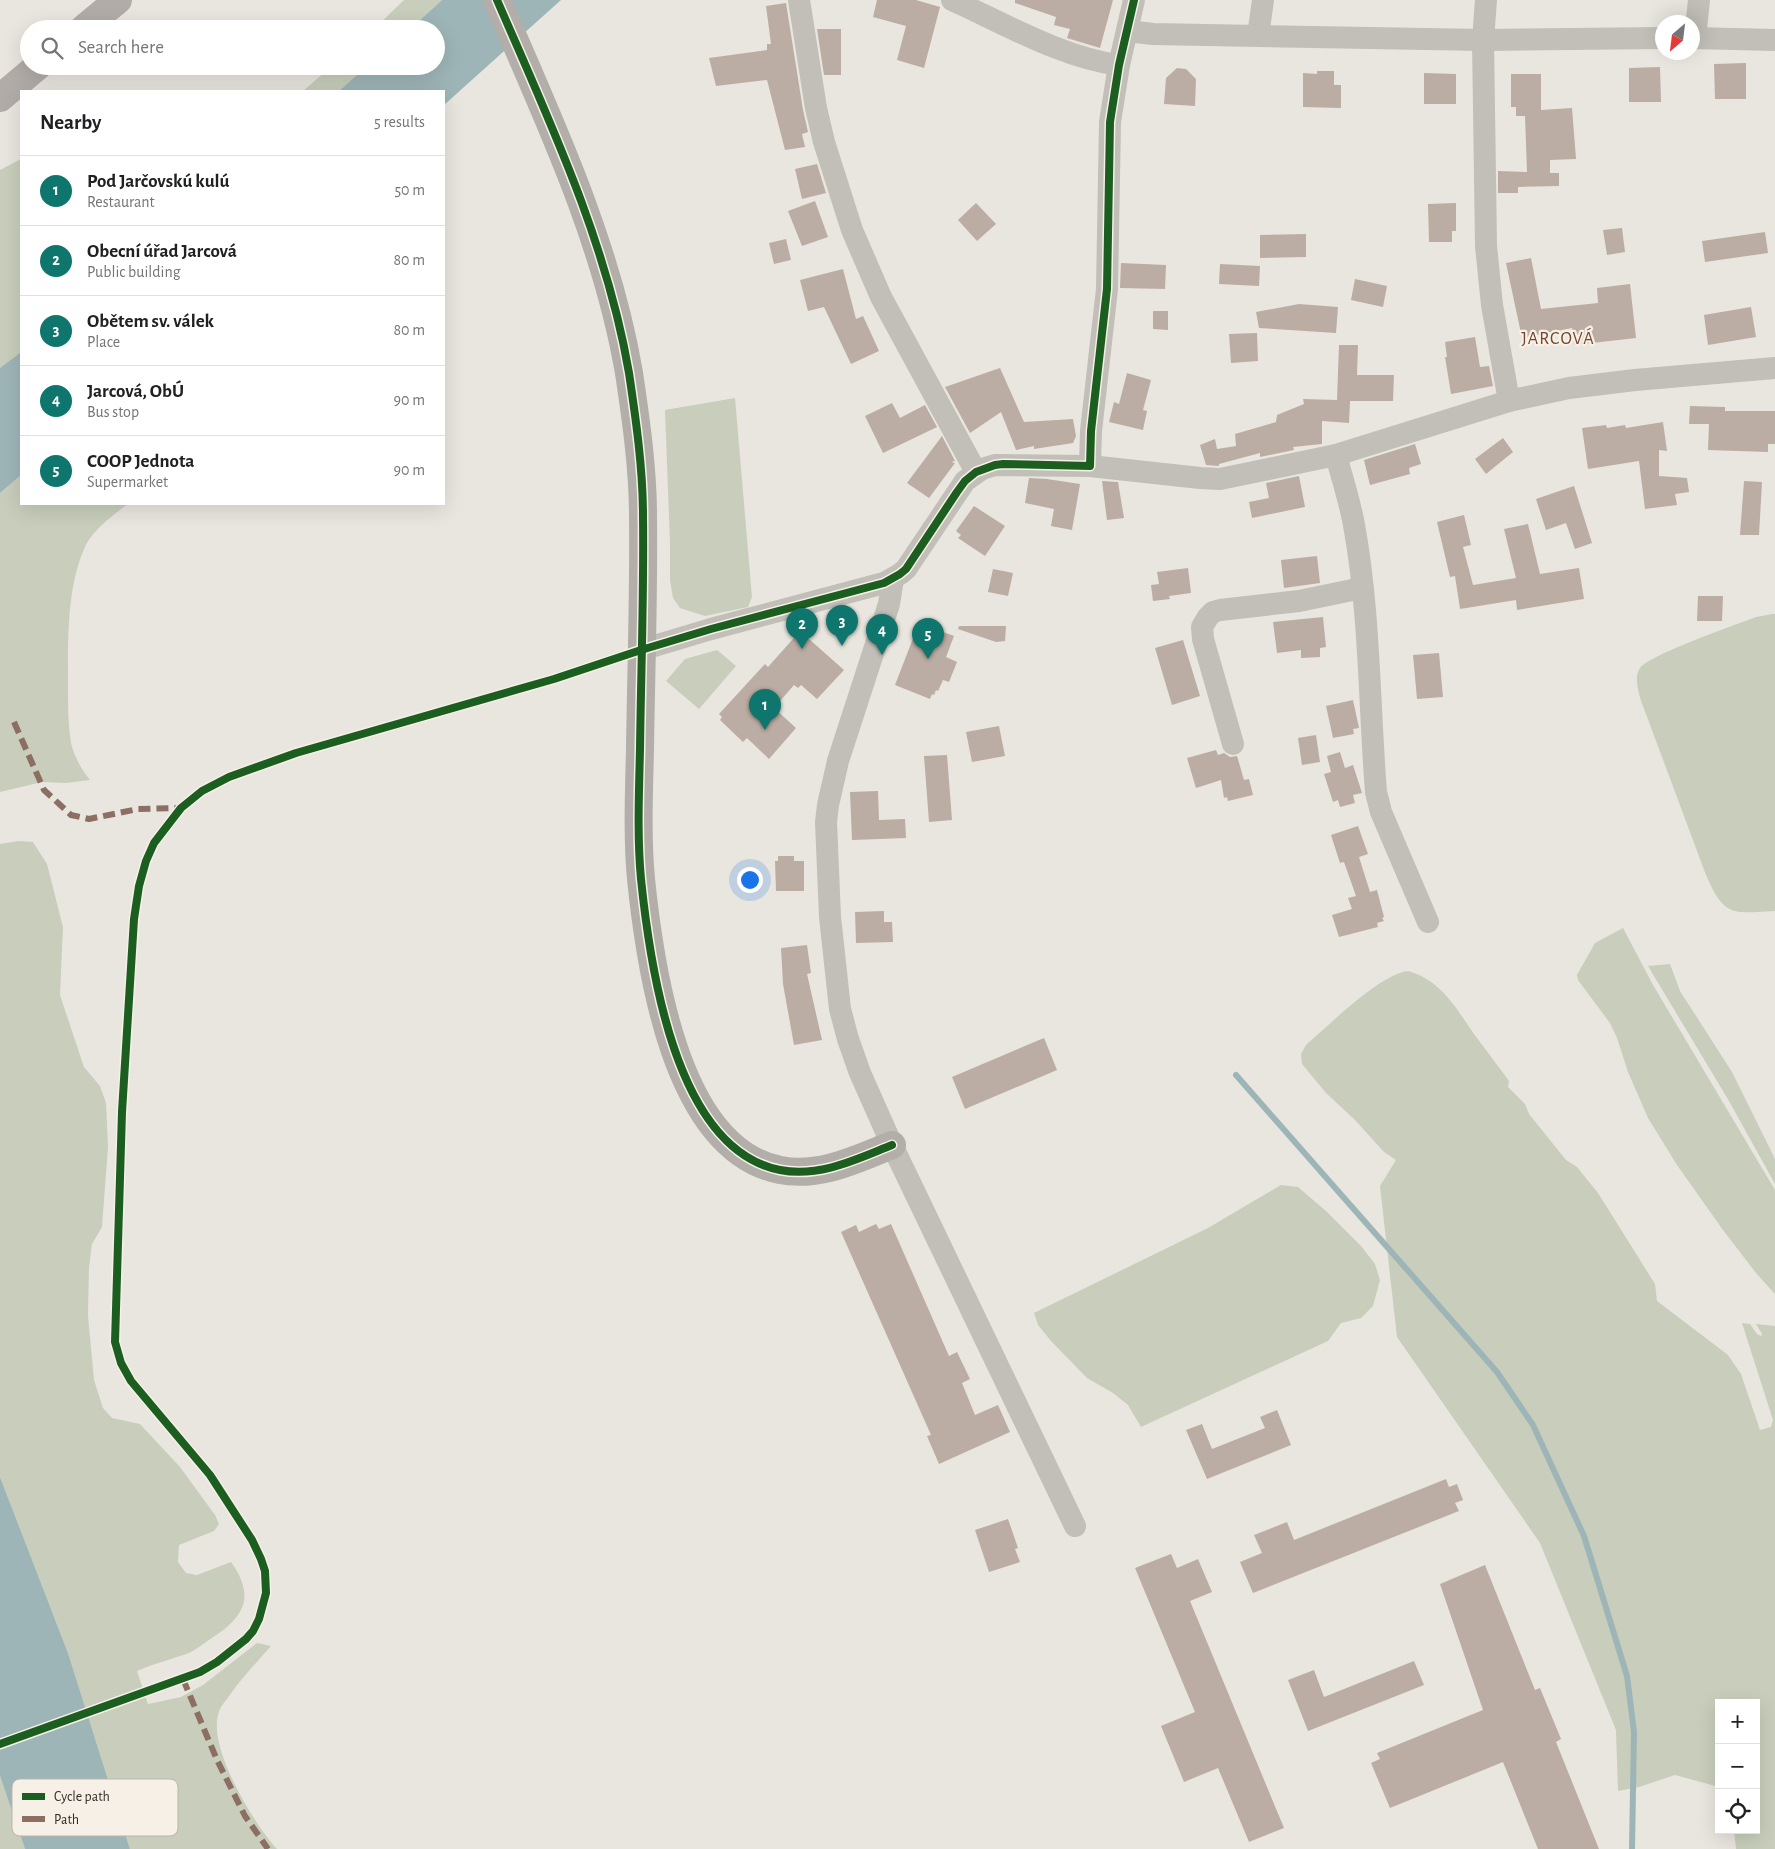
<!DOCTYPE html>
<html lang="en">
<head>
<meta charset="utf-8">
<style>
  body { margin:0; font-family:"Alegreya Sans",sans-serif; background:#f2f2f2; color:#202124 }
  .controls { position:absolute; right:15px; bottom:15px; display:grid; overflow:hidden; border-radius:0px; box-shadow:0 5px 20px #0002 }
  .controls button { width:45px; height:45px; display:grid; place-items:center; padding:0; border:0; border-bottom:1px solid #e0e0e0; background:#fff; color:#202124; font:25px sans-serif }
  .compass { position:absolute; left:1655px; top:15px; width:45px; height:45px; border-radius:50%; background:#fff; box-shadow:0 5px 20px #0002; rotate:208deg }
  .you { position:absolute; left:749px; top:879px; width:18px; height:18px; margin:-12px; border:4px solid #fff; border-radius:50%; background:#1a73e8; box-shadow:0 0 0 8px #1a73e833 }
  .badge { display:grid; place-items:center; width:32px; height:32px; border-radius:50%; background:#0f766e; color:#fff; font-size:16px; font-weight:700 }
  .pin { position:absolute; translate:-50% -41px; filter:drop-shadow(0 1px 2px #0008) }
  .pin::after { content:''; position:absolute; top:26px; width:18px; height:15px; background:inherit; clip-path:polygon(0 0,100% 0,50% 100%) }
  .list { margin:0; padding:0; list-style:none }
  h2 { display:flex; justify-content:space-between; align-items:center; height:65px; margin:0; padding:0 20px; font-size:21px }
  h2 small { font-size:16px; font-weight:400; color:#757577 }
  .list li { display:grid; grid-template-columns:32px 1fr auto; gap:15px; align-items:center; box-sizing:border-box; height:70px; padding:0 20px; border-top:1px solid #e0e0e0 }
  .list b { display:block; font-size:19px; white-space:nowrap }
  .list p { margin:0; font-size:16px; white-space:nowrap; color:#757577 }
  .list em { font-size:16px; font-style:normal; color:#757577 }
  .icon { flex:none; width:28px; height:28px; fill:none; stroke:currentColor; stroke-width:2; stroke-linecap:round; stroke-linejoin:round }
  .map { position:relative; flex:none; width:1775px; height:1849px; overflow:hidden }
  .search { position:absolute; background:#fff; box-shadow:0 5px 20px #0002; left:20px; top:20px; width:425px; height:55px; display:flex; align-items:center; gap:12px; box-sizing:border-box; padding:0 18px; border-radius:28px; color:#757577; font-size:19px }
  .panel { position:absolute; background:#fff; box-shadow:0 5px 20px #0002; left:20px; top:90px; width:425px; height:415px; border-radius:0px }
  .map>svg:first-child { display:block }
  .green { fill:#c8cebb }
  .water { fill:#9eb5b7 }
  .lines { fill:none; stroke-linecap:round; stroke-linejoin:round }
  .stream { stroke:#9eb5b7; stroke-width:6 }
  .building { fill:#bbada3 }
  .street { stroke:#c2beb8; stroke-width:22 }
  .secondary { stroke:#b3aea9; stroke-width:28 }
  .primary { stroke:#b1aca7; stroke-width:28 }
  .quiet { stroke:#8d6e63; stroke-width:6; stroke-dasharray:12 6; stroke-linecap:butt }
  .cycleway-casing { stroke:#f6f0e6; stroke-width:11 }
  .cycleway { stroke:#1b5e20; stroke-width:8 }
  .labels { text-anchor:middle; stroke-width:4.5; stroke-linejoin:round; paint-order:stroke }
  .quarter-label { font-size:18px; letter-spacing:1px; fill:#75452c; stroke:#f6f0e6 }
  .key { fill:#f6f0e6; stroke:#bbb5ad; stroke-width:1 }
  .key-label { font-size:14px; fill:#322c27 }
</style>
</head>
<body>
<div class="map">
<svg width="1775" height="1849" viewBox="0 0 1775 1849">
  <rect width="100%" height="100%" fill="#e9e6df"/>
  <!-- green -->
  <g class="green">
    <polygon points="404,0 442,0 410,29 374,29"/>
    <polygon points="332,66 367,66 339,91 303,91"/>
    <polygon points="21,159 21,352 0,368 0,170"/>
    <polygon points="735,398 752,597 748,607 705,616 680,608 673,598 670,580 670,543 665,410"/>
    <path d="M21,475V504H128C114,514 92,531 85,547C66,588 68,645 68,689C68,707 68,725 71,743C74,756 81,769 90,780L66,783L42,782L0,792V493Z"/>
    <path d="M1772,614H1775V911C1732,913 1725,918 1706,875L1640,698C1638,688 1634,677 1640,668C1649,655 1735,625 1756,617Z"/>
    <polygon points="717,650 736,666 699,709 666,681 685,659"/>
    <path d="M18,841L33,842L47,864L63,927L60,995L84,1067L100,1086L106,1103L108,1147L102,1227L92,1244L89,1267L88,1316L94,1380L103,1408L112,1418L140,1424L180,1467L215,1515L219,1524L214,1531L179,1545L178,1562L186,1573L197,1575L231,1562C256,1597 244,1617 212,1638C204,1643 197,1649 189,1653C172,1659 153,1664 137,1671L148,1704L181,1697L203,1685L257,1643L271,1646C256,1663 240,1680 227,1699C224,1703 220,1707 219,1712C206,1746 254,1824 277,1849H130L68,1653L0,1477V844Z"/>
    <polygon points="1623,928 1653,985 1775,1190 1775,1294 1756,1273 1723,1230 1677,1165 1648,1118 1628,1072 1617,1038 1610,1023 1578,980 1577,975 1595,943"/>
    <polygon points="1670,964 1680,991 1732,1072 1775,1159 1775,1184 1729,1101 1648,966"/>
    <path d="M1408,971C1441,980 1456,1008 1474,1034C1486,1050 1498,1066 1509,1081L1508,1087L1525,1104L1529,1114L1566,1160L1577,1167L1598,1193L1655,1284L1657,1301L1728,1355L1741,1374L1760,1430L1771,1427L1773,1420L1742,1323L1750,1324L1757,1334L1761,1336L1762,1334L1756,1324L1775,1326V1849H1736L1734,1830H1756V1703H1719V1787L1675,1775L1639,1787L1618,1791L1616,1730L1540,1543L1397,1337L1380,1186L1396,1160L1384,1152L1355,1120L1326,1093L1302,1064L1301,1054L1306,1045C1328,1026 1380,974 1408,971Z"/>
    <polygon points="1281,1185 1298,1187 1326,1211 1361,1246 1375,1264 1380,1280 1373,1306 1361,1318 1341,1323 1328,1341 1141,1427 1128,1405 1113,1393 1087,1378 1051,1341 1038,1325 1034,1313 1208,1228"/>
    <polygon points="0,1776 25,1849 0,1849"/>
  </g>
  <!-- water -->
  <g class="water">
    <polygon points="442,0 561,0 444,105 444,91 339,91 367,66 436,66 436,29 410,29"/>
    <polygon points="21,352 21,475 0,493 0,368"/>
    <polygon points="0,1477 68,1653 130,1849 25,1849 0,1776"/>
  </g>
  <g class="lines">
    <!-- stream -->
    <polyline class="stream" points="1236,1075 1497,1372 1533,1425 1584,1536 1627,1676 1634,1732 1632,1849"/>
  </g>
  <!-- building -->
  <g class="building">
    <polygon points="877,0 916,0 940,7 924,68 897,60 906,26 873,17"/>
    <polygon points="1015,0 1113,0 1100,48 1067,38 1070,29 1054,25 1056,17 1015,3"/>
    <polygon points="786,3 803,110 808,132 802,134 805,147 785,150 767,80 716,86 709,58 767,50 767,44 771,44 766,6"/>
    <polygon points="817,29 841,29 841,75 824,75"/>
    <polygon points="1746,63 1746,99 1715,99 1714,64"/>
    <polygon points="1660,67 1661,102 1629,102 1629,68"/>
    <polygon points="1177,68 1186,69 1196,79 1195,106 1164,104 1166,78"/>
    <polygon points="1317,71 1334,71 1334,85 1341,85 1341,108 1303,107 1303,73 1317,74"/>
    <polygon points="1424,73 1456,74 1456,104 1424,104"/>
    <polygon points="1511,74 1541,74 1541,110 1572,108 1576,159 1550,160 1550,173 1559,173 1559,186 1518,187 1518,193 1498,193 1498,171 1527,172 1525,116 1516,116 1516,107 1511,107"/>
    <polygon points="817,164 826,193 802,199 795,169"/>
    <polygon points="815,201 828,237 802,246 788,211"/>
    <polygon points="976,203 996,224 977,241 958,220"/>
    <polygon points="1456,203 1456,231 1452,231 1452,242 1429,242 1428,204"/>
    <polygon points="1622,228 1625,252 1607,255 1603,230"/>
    <polygon points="1765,232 1768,253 1705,262 1702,241"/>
    <polygon points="1306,234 1306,257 1260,258 1260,235"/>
    <polygon points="786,239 791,260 774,264 769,243"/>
    <polygon points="1531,258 1541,309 1598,303 1597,288 1630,284 1636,338 1574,345 1572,328 1522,338 1506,263"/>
    <polygon points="1121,263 1166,265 1165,289 1120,288"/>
    <polygon points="1220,264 1260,266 1259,286 1219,284"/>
    <polygon points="843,269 856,319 863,316 879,351 851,364 824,307 808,311 800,280"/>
    <polygon points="1355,279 1387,286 1383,307 1351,300"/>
    <polygon points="1299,304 1338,307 1336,333 1259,328 1256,312"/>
    <polygon points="1751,307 1756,337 1708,345 1704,315"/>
    <polygon points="1153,311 1168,311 1168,330 1153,329"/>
    <polygon points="1257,333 1258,361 1231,363 1229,334"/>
    <polygon points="1475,337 1480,367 1489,366 1493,386 1451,394 1445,357 1447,357 1445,342"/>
    <polygon points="1339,345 1358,345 1357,375 1394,375 1393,401 1350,401 1349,423 1322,421 1322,444 1293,447 1294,450 1260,457 1260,453 1219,464 1219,466 1206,465 1200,445 1215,439 1217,449 1236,446 1235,434 1276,422 1277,415 1304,404 1303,399 1337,400"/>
    <polygon points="1000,368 1024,422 1073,419 1076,436 1073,443 1034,449 1034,446 1016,450 1001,412 970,433 945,387"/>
    <polygon points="1127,373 1151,380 1143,410 1147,411 1143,430 1109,422 1114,402 1119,404"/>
    <polygon points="892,403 900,418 925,405 937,427 883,453 865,416"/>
    <polygon points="1690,406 1725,407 1725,411 1775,411 1775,444 1768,444 1768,452 1708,450 1709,424 1689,424"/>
    <polygon points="1663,422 1667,451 1659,450 1659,476 1687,478 1689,492 1675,494 1677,505 1645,509 1639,461 1588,469 1582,428 1606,425 1607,428 1625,425 1626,428"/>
    <polygon points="942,436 955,461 951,462 955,463 929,498 907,483"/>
    <polygon points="1503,438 1513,452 1486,474 1475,459"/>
    <polygon points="1415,444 1421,464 1409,468 1410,474 1370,485 1364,460"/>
    <polygon points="1299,476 1305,507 1252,518 1249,502 1269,498 1266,483"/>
    <polygon points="1029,478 1047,479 1080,484 1072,530 1051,526 1054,509 1025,503"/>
    <polygon points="1102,481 1118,482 1124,518 1107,520"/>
    <polygon points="1744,481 1762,482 1759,535 1740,535"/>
    <polygon points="1574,486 1592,543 1575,549 1566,523 1546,530 1536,499"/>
    <polygon points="974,506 1005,526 985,556 958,538 961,535 956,531"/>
    <polygon points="1464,515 1471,545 1463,547 1473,585 1516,578 1504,529 1528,524 1540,574 1579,568 1584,599 1517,610 1516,600 1460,609 1455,576 1450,577 1437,522"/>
    <polygon points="1317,556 1320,583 1284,588 1281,560"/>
    <polygon points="1188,568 1191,593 1169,596 1170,599 1153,601 1151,585 1159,584 1157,572"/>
    <polygon points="993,569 1013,573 1008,596 988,592"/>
    <polygon points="1698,596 1723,596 1722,621 1697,621"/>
    <polygon points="1323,617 1326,647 1320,648 1320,657 1301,658 1301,650 1277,653 1273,622"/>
    <polygon points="919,623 954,636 946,657 957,662 949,682 943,680 938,691 936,690 934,695 932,694 930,699 895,685"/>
    <polygon points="959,626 1006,626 1005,641 996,642 958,629"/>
    <polygon points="800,631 844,670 817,699 801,685 798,688 794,685 774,708 796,728 769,759 747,738 743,742 720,720 722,717 719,714 765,664 768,667"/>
    <polygon points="1183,640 1200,696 1172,705 1155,648"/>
    <polygon points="1439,653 1443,697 1417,699 1413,655"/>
    <polygon points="1353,700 1359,728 1353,729 1354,734 1333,738 1326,706"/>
    <polygon points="999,726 1005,756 972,762 966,732"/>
    <polygon points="1316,735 1320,762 1302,765 1298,738"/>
    <polygon points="1216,750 1218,755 1224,753 1230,757 1237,756 1244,780 1249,779 1253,795 1228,801 1227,797 1224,798 1221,780 1196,788 1187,758"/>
    <polygon points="1340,752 1345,768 1353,765 1362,793 1353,795 1355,803 1340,807 1338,800 1333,802 1324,774 1331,772 1327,756"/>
    <polygon points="947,755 952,820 929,822 924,756"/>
    <polygon points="878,791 879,820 905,819 906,838 852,840 850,792"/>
    <polygon points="1358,826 1368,854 1359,857 1370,892 1377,890 1384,917 1382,918 1384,921 1377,923 1378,927 1339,937 1332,915 1352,909 1348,898 1356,896 1344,862 1340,863 1331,835"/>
    <polygon points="778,856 794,856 794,861 804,861 804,891 776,891 775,861 778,861"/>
    <polygon points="884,911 884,922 892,922 893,942 856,943 855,912"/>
    <polygon points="807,945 811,973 807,974 822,1040 794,1045 783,984 781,948"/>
    <polygon points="1044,1038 1057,1070 965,1109 952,1077"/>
    <polygon points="876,1224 879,1229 891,1224 949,1356 957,1352 970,1379 962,1383 975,1415 998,1405 1010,1432 939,1464 927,1436 931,1435 841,1232 856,1225 859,1232"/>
    <polygon points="1277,1410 1291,1445 1207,1479 1186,1430 1202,1424 1212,1449 1265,1428 1260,1417"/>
    <polygon points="1446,1479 1449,1487 1457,1484 1463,1500 1455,1503 1459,1511 1253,1593 1240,1562 1262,1553 1254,1535 1287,1522 1294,1540"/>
    <polygon points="1008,1519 1018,1548 1015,1549 1020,1562 989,1572 975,1530"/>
    <polygon points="1171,1554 1177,1568 1198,1559 1212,1592 1190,1601 1284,1828 1249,1842 1218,1768 1184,1782 1161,1726 1195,1712 1135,1568"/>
    <polygon points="1485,1565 1535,1690 1540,1688 1561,1739 1556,1742 1599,1849 1538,1849 1503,1762 1390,1808 1371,1763 1380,1759 1377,1753 1483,1710 1440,1584"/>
    <polygon points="1414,1661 1424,1685 1308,1731 1288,1680 1314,1670 1324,1697"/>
  </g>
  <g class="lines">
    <!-- street -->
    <g class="street">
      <polyline points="799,0 816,108 824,142 852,230 881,297 976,472"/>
      <path d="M952,0C1003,23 1063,58 1119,65"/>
      <polyline points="1486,0 1483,40 1486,246 1492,305 1509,401"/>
      <polyline points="1127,31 1153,34 1483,40 1662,38"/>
      <polyline points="1258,36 1263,0"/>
      <polyline points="1692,38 1775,40"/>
      <polyline points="1695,38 1699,0"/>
      <path d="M1336,455C1342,478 1350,502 1354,525C1370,613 1369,703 1376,792L1381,812L1428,922"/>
      <polyline points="1090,466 1091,431 1107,289 1110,122 1119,65 1134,0"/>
      <polyline points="893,579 889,604 838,761 828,805 826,822 830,917 840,1009 848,1039 860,1073 892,1145 1075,1526"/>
      <polyline points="641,650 711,629 884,583 900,574 906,569 965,481 982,469 995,465 1090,466 1200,478 1220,479 1336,455 1509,401 1569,388 1635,380 1775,368"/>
      <polyline points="1233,744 1203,639 1202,627 1208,617 1213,612 1220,610 1299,601 1362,588"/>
    </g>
    <!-- secondary -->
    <path class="secondary" d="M497,0C549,120 607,243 629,373C636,420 643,469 643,516C644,594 641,672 640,749C639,792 637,836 641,879C650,967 675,1149 780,1170C819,1178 857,1159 892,1145"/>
    <!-- primary -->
    <g class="primary">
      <polyline points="83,29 118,0"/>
      <polyline points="0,98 38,66"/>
    </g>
    <!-- quiet -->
    <g class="quiet">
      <polyline points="14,722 44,790 71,815 89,819 138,809 181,808"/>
      <polyline points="183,1679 217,1760 245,1816 268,1849"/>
    </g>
    <defs>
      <g id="cycleway">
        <path d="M497,0C549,120 607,243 629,373C636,420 643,469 643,516C644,594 641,672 640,749C639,792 637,836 641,879C650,967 675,1149 780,1170C819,1178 857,1159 892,1145"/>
        <polyline points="0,1744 200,1672 217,1662 246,1639 253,1631 259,1619 266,1593 265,1571 261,1559 252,1540 210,1475 131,1381 121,1363 115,1342 122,1112 134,919 139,886 146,861 154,843 181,808 202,791 229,777 296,753 554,679 641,650 711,629 884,583 900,574 906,569 957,492 965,481 976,472 995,465 1003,464 1090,466 1091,431 1107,289 1110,122 1119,65 1134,0"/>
      </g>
    </defs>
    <!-- cycleway casing -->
    <use href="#cycleway" class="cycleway-casing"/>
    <!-- cycleway -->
    <use href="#cycleway" class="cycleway"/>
  </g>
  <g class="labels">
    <!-- quarter labels -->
    <g class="quarter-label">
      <text x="1558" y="344">JARCOVÁ</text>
    </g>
  </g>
  <!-- legend -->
  <rect x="12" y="1779" width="166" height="57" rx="8" class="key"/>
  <rect x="22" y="1793" width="23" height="7" fill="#1b5e20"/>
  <rect x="22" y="1816" width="23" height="6" fill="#8d6e63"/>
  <g class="key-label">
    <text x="54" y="1801">Cycle path</text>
    <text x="54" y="1824">Path</text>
  </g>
</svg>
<div class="controls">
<button>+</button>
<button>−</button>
<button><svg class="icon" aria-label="locate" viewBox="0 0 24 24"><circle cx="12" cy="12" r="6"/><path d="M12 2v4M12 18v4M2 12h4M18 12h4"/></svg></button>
</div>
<svg class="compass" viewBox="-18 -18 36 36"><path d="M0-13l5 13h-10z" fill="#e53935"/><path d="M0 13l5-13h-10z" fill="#757577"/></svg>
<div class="you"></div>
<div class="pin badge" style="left:765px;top:730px">1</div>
<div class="pin badge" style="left:802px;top:649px">2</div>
<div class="pin badge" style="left:842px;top:646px">3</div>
<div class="pin badge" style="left:882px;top:655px">4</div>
<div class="pin badge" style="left:928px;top:659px">5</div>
<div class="search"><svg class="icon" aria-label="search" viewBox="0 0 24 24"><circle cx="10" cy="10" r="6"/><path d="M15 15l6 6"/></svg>Search here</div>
<section class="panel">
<h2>Nearby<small>5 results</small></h2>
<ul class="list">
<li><span class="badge">1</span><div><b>Pod Jarčovskú kulú</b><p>Restaurant</p></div><em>50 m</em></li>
<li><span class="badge">2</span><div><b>Obecní úřad Jarcová</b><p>Public building</p></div><em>80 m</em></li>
<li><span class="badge">3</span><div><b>Obětem sv. válek</b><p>Place</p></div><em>80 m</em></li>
<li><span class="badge">4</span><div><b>Jarcová, ObÚ</b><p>Bus stop</p></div><em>90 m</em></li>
<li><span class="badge">5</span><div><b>COOP Jednota</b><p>Supermarket</p></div><em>90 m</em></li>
</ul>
</section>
</div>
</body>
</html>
